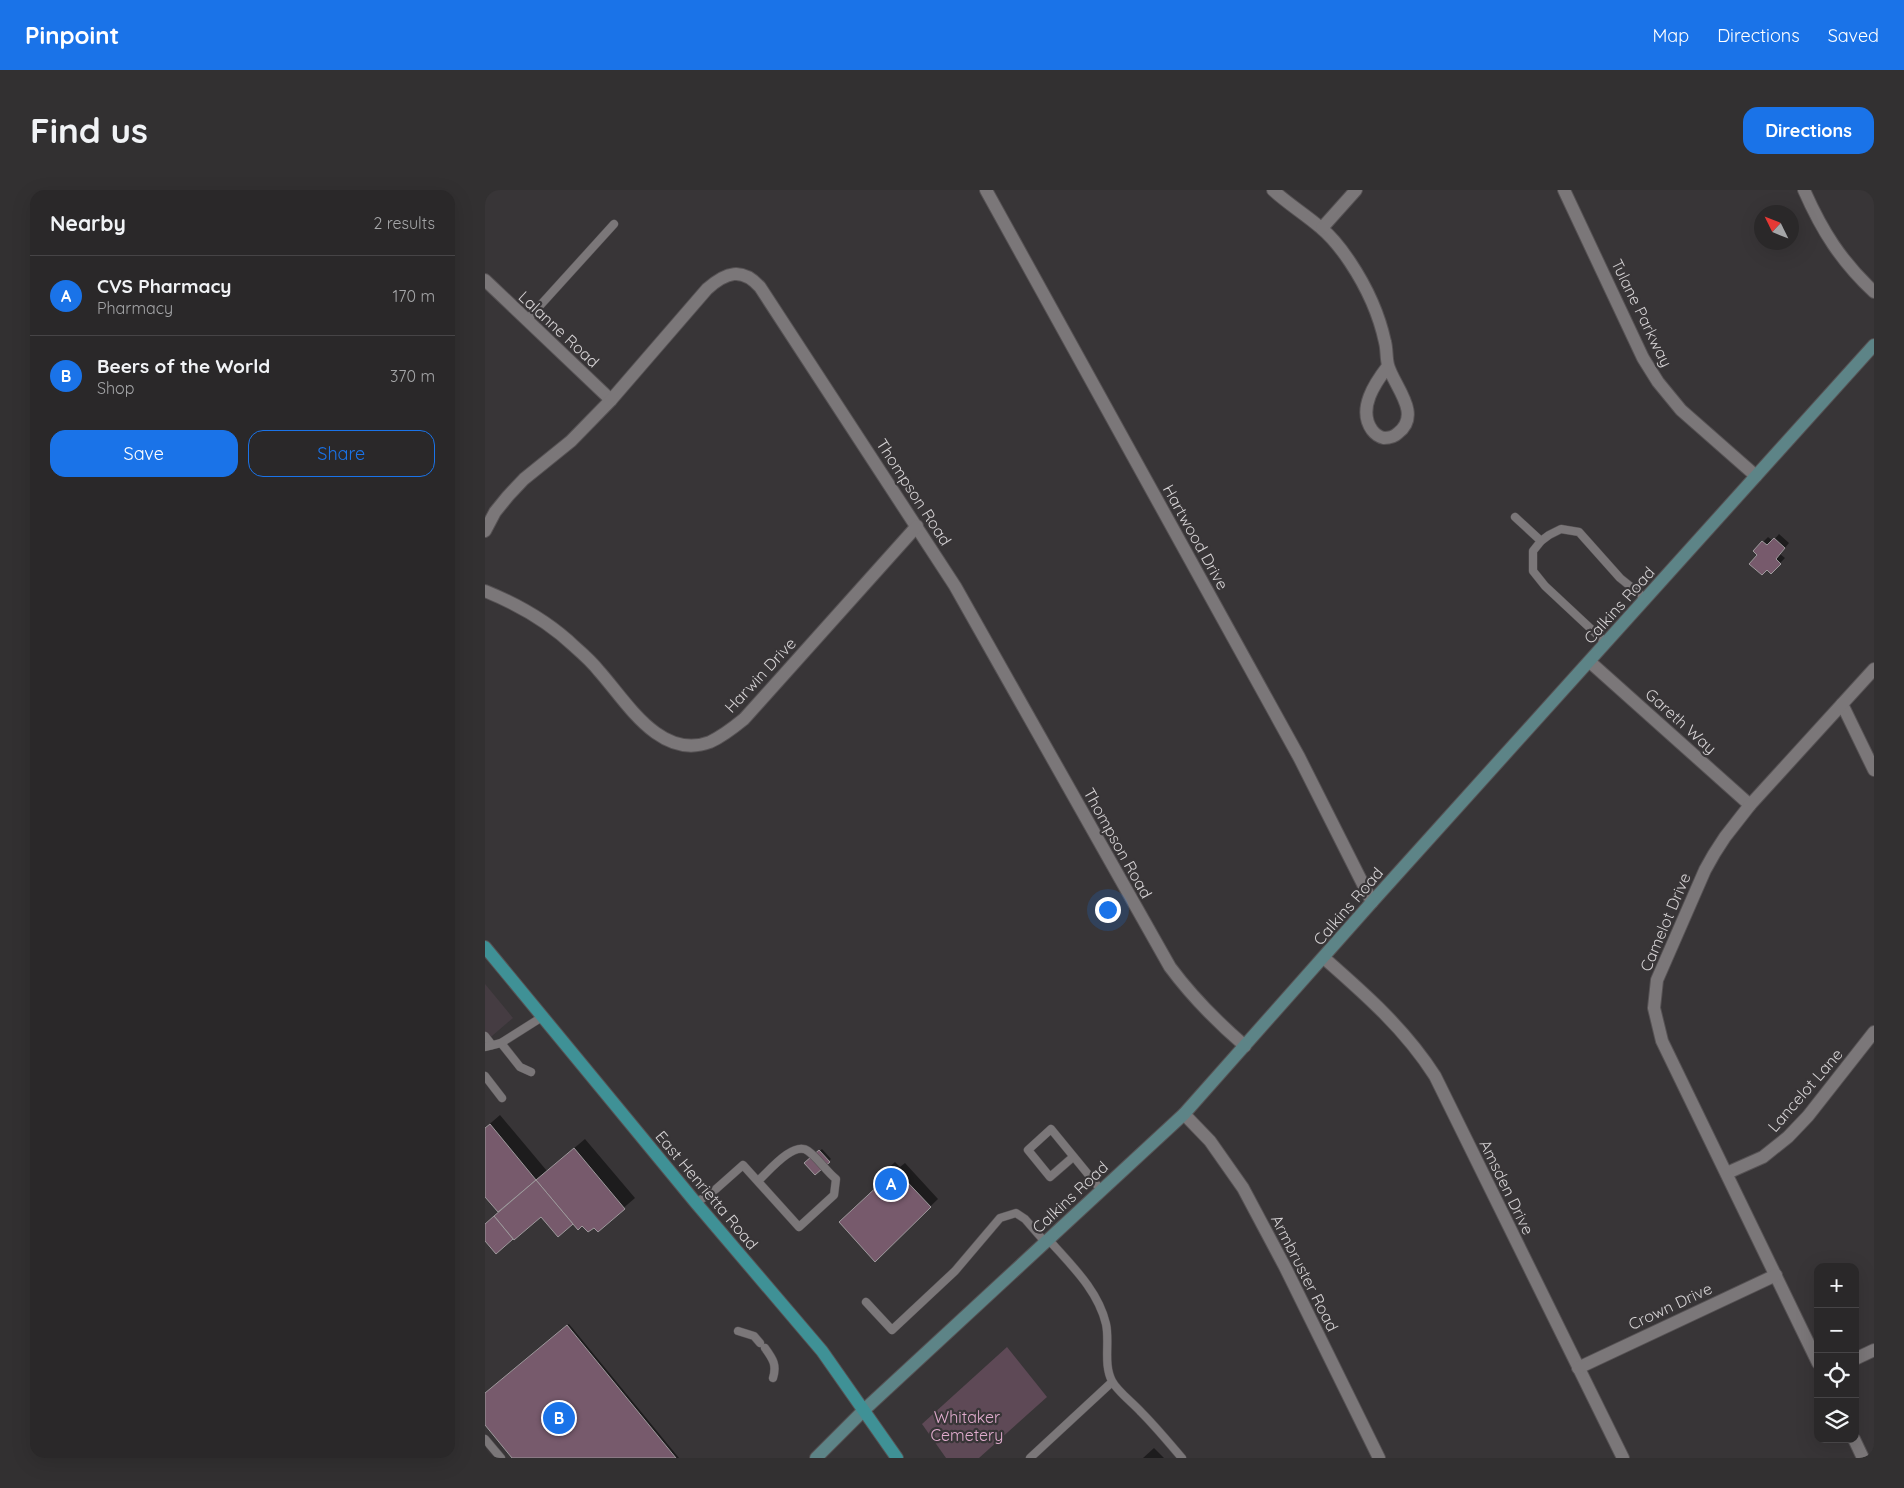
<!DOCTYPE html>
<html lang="en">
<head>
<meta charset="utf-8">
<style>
  body { margin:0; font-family:Quicksand,sans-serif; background:#323031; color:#f1f3f6 }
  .controls { position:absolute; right:15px; bottom:15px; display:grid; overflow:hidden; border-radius:10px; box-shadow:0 5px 20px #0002 }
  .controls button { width:45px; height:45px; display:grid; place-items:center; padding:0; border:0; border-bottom:1px solid #464446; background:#2a2829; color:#f1f3f6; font:25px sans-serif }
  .compass { position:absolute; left:1269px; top:15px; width:45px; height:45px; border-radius:50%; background:#2a2829; box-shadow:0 5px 20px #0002; rotate:313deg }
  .you { position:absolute; left:622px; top:719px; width:18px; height:18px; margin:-12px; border:4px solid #fff; border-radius:50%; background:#1a73e8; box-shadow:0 0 0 8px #1a73e833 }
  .badge { display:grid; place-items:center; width:32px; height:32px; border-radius:50%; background:#1a73e8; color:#fff; font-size:16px; font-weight:700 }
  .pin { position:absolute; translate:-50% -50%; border:2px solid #fff; box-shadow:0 1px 5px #0006 }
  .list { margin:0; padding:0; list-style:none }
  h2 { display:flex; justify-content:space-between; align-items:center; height:65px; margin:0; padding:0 20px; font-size:21px }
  h2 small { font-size:16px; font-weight:400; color:#a5a6a8 }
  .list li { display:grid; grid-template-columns:32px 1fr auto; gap:15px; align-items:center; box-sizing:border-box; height:80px; padding:0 20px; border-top:1px solid #464446 }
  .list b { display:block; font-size:19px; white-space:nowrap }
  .list p { margin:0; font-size:16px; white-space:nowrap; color:#a5a6a8 }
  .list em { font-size:16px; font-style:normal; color:#a5a6a8 }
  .actions { display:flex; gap:10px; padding:15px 20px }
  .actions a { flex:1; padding:11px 0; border:1px solid #1a73e8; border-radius:15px; text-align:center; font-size:18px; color:#1a73e8 }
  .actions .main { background:#1a73e8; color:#fff }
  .icon { flex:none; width:28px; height:28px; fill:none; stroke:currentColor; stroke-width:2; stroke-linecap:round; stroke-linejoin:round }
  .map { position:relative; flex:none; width:1389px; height:1268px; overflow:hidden; border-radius:15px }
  header { display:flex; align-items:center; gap:30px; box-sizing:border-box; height:70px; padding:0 25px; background:#1a73e8; color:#fff }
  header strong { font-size:24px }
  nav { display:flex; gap:28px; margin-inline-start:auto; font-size:18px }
  .intro { display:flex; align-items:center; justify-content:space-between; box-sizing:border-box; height:120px; padding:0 30px }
  h1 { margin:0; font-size:35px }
  .button { padding:12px 22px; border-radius:15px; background:#1a73e8; color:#fff; font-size:18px; font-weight:700 }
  main { display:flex; gap:30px; padding:0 30px }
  aside { flex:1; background:#2a2829; border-radius:15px; box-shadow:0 5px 20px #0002 }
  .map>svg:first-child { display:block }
  .built { fill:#453c42 }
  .green { fill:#5e4956 }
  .shadow { fill:#0007 }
  .building { fill:#775a6c; stroke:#9e999c }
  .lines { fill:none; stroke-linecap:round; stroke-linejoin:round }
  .lane-casing { stroke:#565254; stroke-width:9 }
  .street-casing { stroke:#565254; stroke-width:14 }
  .secondary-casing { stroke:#565254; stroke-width:14 }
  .primary-casing { stroke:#565254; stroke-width:14 }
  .lane { stroke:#7b7779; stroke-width:8 }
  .street { stroke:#7b7779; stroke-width:12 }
  .secondary { stroke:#5d8487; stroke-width:12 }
  .primary { stroke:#3f9196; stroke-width:12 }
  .labels { text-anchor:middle; stroke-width:4.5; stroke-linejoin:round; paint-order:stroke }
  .street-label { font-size:16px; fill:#d4d1d3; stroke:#383537 }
  .park-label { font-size:16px; fill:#e1acce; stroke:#383537 }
</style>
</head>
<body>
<header>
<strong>Pinpoint</strong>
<nav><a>Map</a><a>Directions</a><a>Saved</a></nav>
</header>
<div class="intro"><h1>Find us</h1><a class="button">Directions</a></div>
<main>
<aside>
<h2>Nearby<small>2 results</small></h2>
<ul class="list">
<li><span class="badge">A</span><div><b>CVS Pharmacy</b><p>Pharmacy</p></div><em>170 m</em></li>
<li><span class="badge">B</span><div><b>Beers of the World</b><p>Shop</p></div><em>370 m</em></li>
</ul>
<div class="actions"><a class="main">Save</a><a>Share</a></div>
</aside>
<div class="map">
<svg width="1389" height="1268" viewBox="0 0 1389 1268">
  <rect width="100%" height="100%" fill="#383537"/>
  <!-- built -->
  <polygon class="built" points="0,794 28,828 0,852"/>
  <!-- green -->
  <polygon class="green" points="522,1157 562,1207 494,1268 461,1268 437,1234"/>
  <!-- shadow -->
  <g class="shadow">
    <polygon points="1294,344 1304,353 1295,364 1300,368 1286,382 1269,361 1283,347 1288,351"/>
    <polygon points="15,925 62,981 100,949 150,1008 113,1040 109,1036 56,1025 11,1062 0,1049 0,1034 14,1022 0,1005 0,938"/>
    <polygon points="337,959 346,969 330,983 321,973"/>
    <polygon points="410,972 415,977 420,973 453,1009 390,1070 399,992 394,987"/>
    <polygon points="84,1134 194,1268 29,1268 0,1233 0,1204"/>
    <polygon points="669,1258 679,1268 658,1268"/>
  </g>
  <!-- building -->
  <g class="building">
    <polygon points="1289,348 1300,358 1291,369 1296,374 1286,384 1282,380 1277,385 1264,374 1272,365 1268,361 1277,351 1282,355"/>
    <polygon points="5,934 51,990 13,1022 0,1007 0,938"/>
    <polygon points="89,958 140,1019 113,1042 109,1038 103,1042 97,1036 93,1040 51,990"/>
    <polygon points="334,960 345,972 330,985 319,973"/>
    <polygon points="402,979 407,984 411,980 446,1017 390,1072 354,1032 397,992 393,987"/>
    <polygon points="51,990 88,1034 73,1047 56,1027 29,1050 9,1026"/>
    <polygon points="9,1026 28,1049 11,1064 0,1051 0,1034"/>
    <polygon points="82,1135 191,1268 27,1268 0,1235 0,1203"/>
  </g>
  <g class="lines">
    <defs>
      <g id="lane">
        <polyline points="41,131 129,34"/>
        <polyline points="1030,327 1056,351"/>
        <polyline points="1121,453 1060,396 1048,381 1048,361 1056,351 1064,345 1076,339 1094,342 1135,388 1161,409"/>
        <polyline points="0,846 7,855"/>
        <polyline points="16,853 35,877 46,882"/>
        <polyline points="0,857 16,853 57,827"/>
        <polyline points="0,886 17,908"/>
        <polyline points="588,967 565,987 543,960 566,939 616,1000"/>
        <path d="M211,1013L231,999L258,975L314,1037L349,1005L351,989C341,981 333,968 323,961C309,950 283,982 273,991"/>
        <path d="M563,1049C586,1075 613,1100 621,1134C625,1152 618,1174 627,1191C632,1201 648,1213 656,1222C671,1237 684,1253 697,1268"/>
        <polyline points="381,1112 407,1140 470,1081 515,1028 531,1023 540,1029 560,1052"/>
        <polyline points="253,1141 269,1146 275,1153"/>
        <path d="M280,1158C288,1169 292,1175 288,1188"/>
        <polyline points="0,1249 16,1268"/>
        <polyline points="545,1268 627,1192"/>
      </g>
      <g id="street">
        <polyline points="501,0 814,567 887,712"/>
        <path d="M788,0C803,14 820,24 836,38C847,47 857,60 865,72C881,96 894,124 900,152C902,159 901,167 903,175C908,195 938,224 913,243C910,246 904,248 899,248C894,247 890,244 887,240C872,219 890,193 903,176"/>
        <polyline points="1079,0 1158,168 1173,192 1196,220 1271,286"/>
        <path d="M1319,0C1337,41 1356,71 1389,102"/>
        <polyline points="837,38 871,0"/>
        <polyline points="0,90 126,210"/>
        <path d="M0,341L10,322L23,306L39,289L86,251L126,210L222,99C241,82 257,77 275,97L470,396L685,777C708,808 731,831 760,856"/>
        <path d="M0,401C32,414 65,433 90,457C98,464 107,472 114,481C141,511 175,571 225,552C238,546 248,538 259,529L432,336"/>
        <polyline points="1105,472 1265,615"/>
        <polyline points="1357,514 1389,580"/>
        <path d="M839,768C880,804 920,839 950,886L1138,1268"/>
        <polyline points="699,924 725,951 758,998 800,1077 894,1268"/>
        <polyline points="1242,983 1278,967 1303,947 1323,926 1389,842"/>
        <polyline points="1370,1169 1389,1160"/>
        <polyline points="1333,1173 1177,851 1169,818 1172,790 1220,680 1229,664 1240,647 1265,615 1389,479"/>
        <polyline points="1093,1178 1291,1085"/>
        <polyline points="1369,1249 1378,1268"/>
      </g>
      <polyline id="secondary" points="331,1268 379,1220 699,924 887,712 1389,155"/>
      <polyline id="primary" points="0,757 211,1013 337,1161 412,1268"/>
    </defs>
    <!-- lane casing -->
    <use href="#lane" class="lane-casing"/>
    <!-- street casing -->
    <use href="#street" class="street-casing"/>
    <!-- secondary casing -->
    <use href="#secondary" class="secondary-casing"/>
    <!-- primary casing -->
    <use href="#primary" class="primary-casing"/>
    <!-- lane -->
    <use href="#lane" class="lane"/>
    <!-- street -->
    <use href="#street" class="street"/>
    <!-- secondary -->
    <use href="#secondary" class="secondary"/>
    <!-- primary -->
    <use href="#primary" class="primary"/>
  </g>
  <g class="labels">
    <!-- street labels -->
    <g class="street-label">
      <text transform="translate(1157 123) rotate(64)" y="6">Tulane Parkway</text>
      <text transform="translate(74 139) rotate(43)" y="6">Lalanne Road</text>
      <text transform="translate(429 302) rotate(57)" y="6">Thompson Road</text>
      <text transform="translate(711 347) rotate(61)" y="6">Hartwood Drive</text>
      <text transform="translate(1134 415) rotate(-48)" y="6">Calkins Road</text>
      <text transform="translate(275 485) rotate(-47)" y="6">Harwin Drive</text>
      <text transform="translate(1196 531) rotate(42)" y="6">Gareth Way</text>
      <text transform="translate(633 653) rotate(61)" y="6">Thompson Road</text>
      <text transform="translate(863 716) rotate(-49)" y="6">Calkins Road</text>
      <text transform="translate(1180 732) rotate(-67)" y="6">Camelot Drive</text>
      <text transform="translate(1320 900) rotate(-49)" y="6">Lancelot Lane</text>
      <text transform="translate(1022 997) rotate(64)" y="6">Amsden Drive</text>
      <text transform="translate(222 1000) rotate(50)" y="6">East Henrietta Road</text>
      <text transform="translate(585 1007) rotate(-43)" y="6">Calkins Road</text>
      <text transform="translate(820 1083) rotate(63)" y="6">Armbruster Road</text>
      <text transform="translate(1185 1116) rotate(-25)" y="6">Crown Drive</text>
    </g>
    <!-- park labels -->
    <g class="park-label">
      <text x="482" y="1233">Whitaker<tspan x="482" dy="18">Cemetery</tspan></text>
    </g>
  </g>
</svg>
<div class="controls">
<button>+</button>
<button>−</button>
<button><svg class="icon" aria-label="locate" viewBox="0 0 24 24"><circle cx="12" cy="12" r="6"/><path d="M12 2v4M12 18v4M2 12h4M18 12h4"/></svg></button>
<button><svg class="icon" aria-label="layers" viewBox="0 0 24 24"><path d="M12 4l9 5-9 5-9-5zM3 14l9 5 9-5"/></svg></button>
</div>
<svg class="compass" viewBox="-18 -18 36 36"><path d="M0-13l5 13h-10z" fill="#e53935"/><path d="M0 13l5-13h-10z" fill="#a5a6a8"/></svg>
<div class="you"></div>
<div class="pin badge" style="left:406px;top:994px">A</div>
<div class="pin badge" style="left:74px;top:1228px">B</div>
</div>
</main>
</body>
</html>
